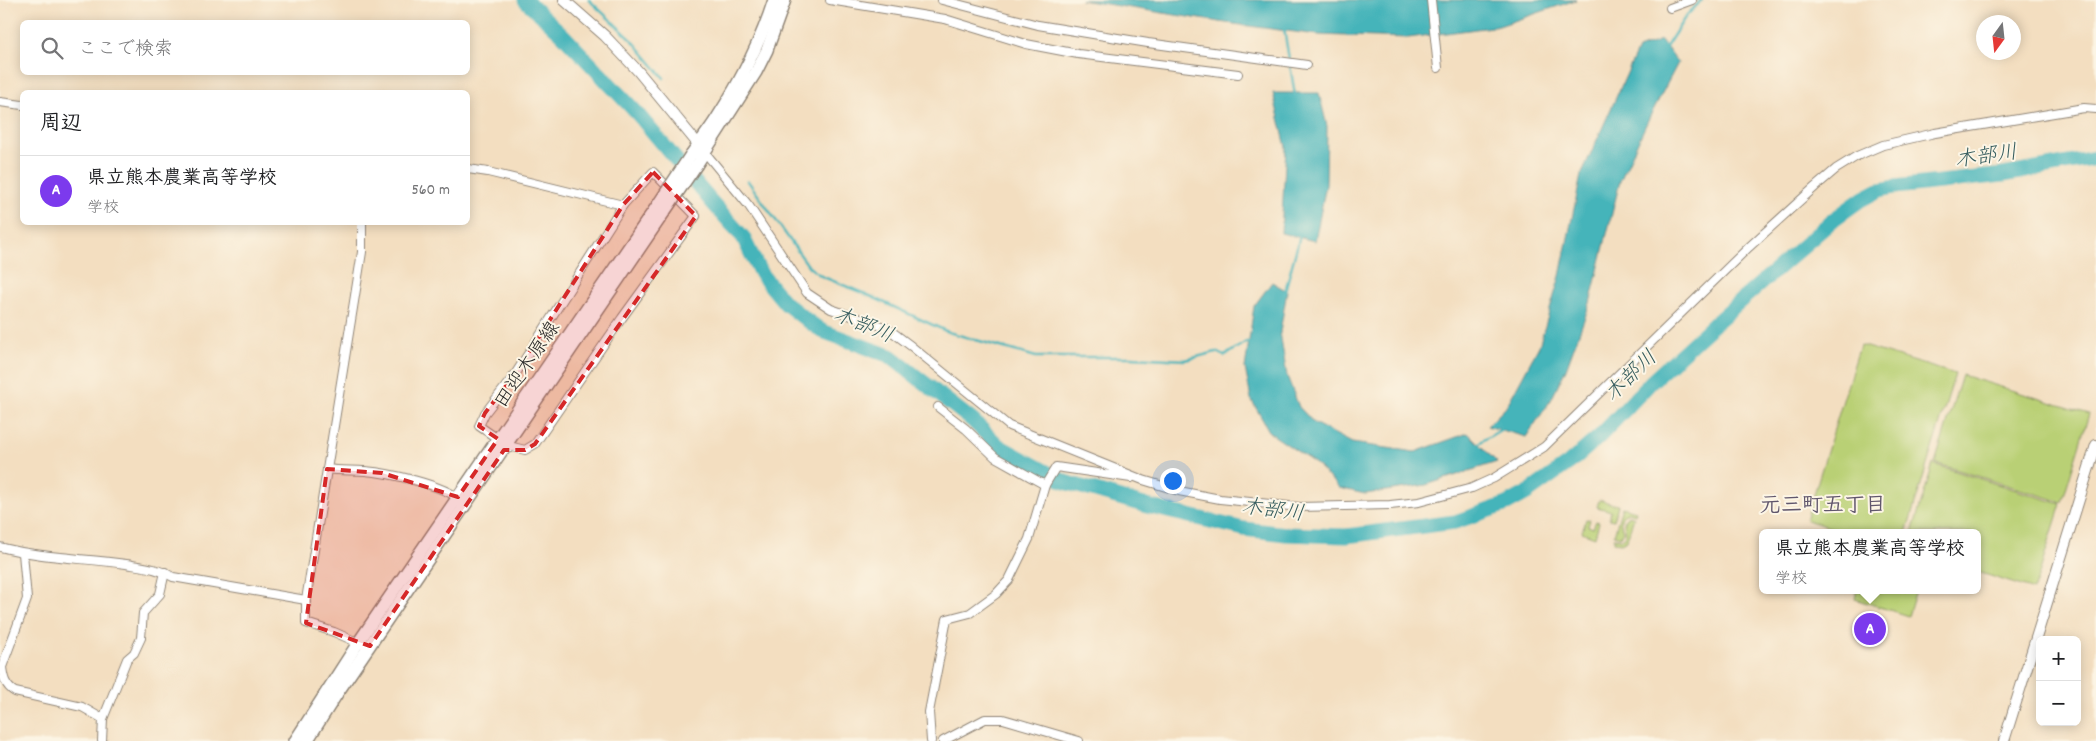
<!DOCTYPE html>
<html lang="ja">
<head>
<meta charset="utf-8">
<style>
  body { margin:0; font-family:Dekko,"Klee One",sans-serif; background:#f6f6f6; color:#202124 }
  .controls { position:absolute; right:15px; bottom:15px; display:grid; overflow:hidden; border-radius:8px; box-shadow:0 2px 12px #0003 }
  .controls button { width:45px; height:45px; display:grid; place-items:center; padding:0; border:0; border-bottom:1px solid #e0e0e0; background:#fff; color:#202124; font:25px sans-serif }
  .compass { position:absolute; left:1976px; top:15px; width:45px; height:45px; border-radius:50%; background:#fff; box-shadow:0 2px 12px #0003; rotate:195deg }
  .you { position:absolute; left:1172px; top:480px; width:18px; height:18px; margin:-12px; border:4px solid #fff; border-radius:50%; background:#1a73e8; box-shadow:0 0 0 8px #1a73e833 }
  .badge { display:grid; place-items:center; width:32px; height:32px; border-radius:50%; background:#7c3aed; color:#fff; font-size:16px; font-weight:700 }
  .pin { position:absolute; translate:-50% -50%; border:2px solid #fff; box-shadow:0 1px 5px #0006 }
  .popup { position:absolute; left:1759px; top:529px; width:222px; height:65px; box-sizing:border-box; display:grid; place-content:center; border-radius:8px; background:#fff; filter:drop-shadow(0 1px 4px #0005); font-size:16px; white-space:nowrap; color:#757577 }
  .popup b { font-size:19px; color:#202124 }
  .popup::after { content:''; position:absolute; left:50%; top:100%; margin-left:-10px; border:10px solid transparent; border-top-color:#fff }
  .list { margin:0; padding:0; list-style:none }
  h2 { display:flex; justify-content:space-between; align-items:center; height:65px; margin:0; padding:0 20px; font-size:21px }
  h2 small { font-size:16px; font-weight:400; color:#757577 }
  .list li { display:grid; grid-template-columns:32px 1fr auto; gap:15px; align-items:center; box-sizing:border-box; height:70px; padding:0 20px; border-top:1px solid #e0e0e0 }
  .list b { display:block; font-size:19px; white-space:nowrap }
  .list p { margin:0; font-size:16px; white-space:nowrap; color:#757577 }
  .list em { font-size:16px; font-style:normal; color:#757577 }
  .icon { flex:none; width:28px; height:28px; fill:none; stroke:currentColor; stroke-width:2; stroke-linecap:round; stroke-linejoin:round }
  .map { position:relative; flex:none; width:2096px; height:741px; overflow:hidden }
  .search { position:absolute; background:#fff; box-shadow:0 2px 12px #0003; left:20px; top:20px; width:450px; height:55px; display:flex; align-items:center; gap:12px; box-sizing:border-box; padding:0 18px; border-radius:8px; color:#757577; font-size:19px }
  .panel { position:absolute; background:#fff; box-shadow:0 2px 12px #0003; left:20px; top:90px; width:450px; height:135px; border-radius:8px }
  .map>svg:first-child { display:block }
  .green { fill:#b9d075; stroke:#727e50 }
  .water { fill:#44b4ba; stroke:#387072 }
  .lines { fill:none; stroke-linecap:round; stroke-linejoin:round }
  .stream { stroke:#44b4ba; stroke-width:2.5 }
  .river { stroke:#44b4ba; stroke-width:15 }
  .minor-casing { stroke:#8f8476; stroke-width:10 }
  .tertiary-casing { stroke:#8f8476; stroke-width:12 }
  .secondary-casing { stroke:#8f8476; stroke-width:14 }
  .minor { stroke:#fff; stroke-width:8 }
  .tertiary { stroke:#fff; stroke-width:10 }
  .secondary { stroke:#fff; stroke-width:11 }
  .secondary-bridge-casing { stroke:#8f8476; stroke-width:14; stroke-linecap:butt }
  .secondary-bridge { stroke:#fff; stroke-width:11 }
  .marked { fill:#d62828; fill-opacity:0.2; stroke:#d62828; stroke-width:4; stroke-dasharray:10 6; stroke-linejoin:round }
  .labels { text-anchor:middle; stroke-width:4; stroke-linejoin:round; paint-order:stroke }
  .street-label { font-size:20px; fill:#2b2b2b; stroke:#fcf5e5 }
  .water-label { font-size:21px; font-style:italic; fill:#345b5d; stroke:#fcf5e5 }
  .neighbourhood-label { font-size:21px; font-weight:bold; fill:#61576d; stroke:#fcf5e5 }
</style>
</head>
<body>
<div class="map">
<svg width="2096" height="741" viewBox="0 0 2096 741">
  <rect width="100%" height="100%" fill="#fcf5e5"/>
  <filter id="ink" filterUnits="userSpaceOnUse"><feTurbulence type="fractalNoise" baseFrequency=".02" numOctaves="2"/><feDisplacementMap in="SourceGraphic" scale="10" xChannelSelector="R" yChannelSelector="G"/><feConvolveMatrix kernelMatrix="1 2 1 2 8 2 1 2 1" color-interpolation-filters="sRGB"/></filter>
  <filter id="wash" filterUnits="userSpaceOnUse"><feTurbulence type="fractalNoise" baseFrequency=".0096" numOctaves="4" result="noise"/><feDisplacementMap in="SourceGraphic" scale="20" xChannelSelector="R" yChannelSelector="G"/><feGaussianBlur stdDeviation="1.12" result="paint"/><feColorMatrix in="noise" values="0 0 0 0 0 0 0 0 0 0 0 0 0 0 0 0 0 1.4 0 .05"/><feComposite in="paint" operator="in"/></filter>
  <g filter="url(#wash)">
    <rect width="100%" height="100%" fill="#f3dec0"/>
    <!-- green -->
    <g class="green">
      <polygon points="1860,345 1955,374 1906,533 1849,533 1806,520"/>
      <polygon points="1962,375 2089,414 2062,502 1935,463"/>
      <polygon points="1933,464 2061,504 2034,590 1978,572 1978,533 1912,533"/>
      <polygon points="1599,500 1618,505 1614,520 1609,519 1611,511 1597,507"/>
      <path d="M1622,507L1636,511L1635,514L1628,512C1619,516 1620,523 1623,531L1620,537L1614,535Z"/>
      <polygon points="1629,515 1634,517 1627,540 1621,543 1614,542 1614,538 1621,539 1625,536 1624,522"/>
      <polygon points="1586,519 1590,520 1588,526 1593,528 1596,521 1599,522 1595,537 1582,532"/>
      <polygon points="1857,590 1916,590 1908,616 1855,599"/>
    </g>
    <!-- water -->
    <g class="water">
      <polygon points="1081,0 1576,0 1499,26 1408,38 1318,35 1226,23"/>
      <polygon points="1661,40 1678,63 1648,120 1620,181 1590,303 1566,369 1551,400 1526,437 1487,426 1506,407 1539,346 1560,276 1581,175 1638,49"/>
      <polygon points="1273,93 1319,93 1327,126 1326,185 1315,241 1281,233 1286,147"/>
      <polygon points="1272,282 1287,291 1280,332 1287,376 1299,407 1314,423 1352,443 1415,452 1468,433 1497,462 1426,485 1365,494 1339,488 1316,464 1270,433 1251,399 1245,368 1254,306"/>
    </g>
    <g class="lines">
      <!-- stream -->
      <g class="stream">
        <polyline points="589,0 633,41 664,78"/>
        <polyline points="1284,29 1295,95"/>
        <polyline points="1664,50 1686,16 1702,0"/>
        <polyline points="748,181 809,267 821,276 870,296 948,332 1036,357 1132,357 1185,360 1216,352 1224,356 1246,342 1252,342"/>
        <polyline points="1285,291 1300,236"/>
        <polyline points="1477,444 1502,429"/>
      </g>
      <!-- river -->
      <polyline class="river" points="525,0 562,34 636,112 710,200 743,237 761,274 785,303 804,318 822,331 890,356 973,421 999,446 1065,482 1147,506 1244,529 1286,534 1346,536 1455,522 1507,504 1527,493 1569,463 1599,437 1652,381 1713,325 1834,219 1862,199 1879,190 1895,187 2003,175 2096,158"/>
    </g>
  </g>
  <g filter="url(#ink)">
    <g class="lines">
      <defs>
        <g id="minor">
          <polyline points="830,0 945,19 1026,44 1078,54 1238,74"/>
          <polyline points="942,0 1038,25 1148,43 1307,65"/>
          <polyline points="1431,0 1438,68"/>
          <polyline points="1670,8 1692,0"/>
          <polyline points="0,102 22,105"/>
          <polyline points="703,150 749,206 807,293 831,309 887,328 911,346 1009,426 1143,480 1179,491 1220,499 1299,507 1390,505 1419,502 1472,488 1494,478 1544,447 1749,247 1815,187 1836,169 1857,156 1883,145 1935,133 2084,108 2096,109"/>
          <polyline points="468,169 488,172 623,205"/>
          <polyline points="938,407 966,429 995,457 1045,485"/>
          <polyline points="498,439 479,426 485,413 516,373 623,205 653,172 696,216 622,318 535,444 525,450 513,447 504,450"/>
          <path d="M327,469C340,471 353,470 365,471C390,473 443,485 461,500"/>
          <path d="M0,547C41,558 84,558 126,564C143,567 158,568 173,577L306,600"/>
          <path d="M23,553L27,599L2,667C3,677 5,686 15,692L82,707L103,719L102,741"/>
          <polyline points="361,644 334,632 306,623 306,600 362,252 362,222"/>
          <polyline points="103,719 127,659 134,653 141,638 143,613 160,594 165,572"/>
          <polyline points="931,741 929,712 947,619 970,613 996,594 1009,580 1029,539 1045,485 1056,467 1131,478"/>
          <polyline points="943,741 985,719 1003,719 1079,741"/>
        </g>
        <g id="tertiary">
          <polyline points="564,0 605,36 638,71 698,144"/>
          <polyline points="2004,741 2096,445"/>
        </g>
        <g id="secondary">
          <path d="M690,156C699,143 709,131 717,118C740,82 761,41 774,0"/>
          <polyline points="697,164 756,72 767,50 785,0"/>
          <polyline points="295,741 358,643 657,206"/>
          <polyline points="307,741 338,692 665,211"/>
        </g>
      </defs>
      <!-- minor casing -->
      <use href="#minor" class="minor-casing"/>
      <!-- tertiary casing -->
      <use href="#tertiary" class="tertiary-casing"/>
      <!-- secondary casing -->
      <use href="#secondary" class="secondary-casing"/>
      <!-- minor -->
      <use href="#minor" class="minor"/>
      <!-- tertiary -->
      <use href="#tertiary" class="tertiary"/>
      <!-- secondary -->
      <use href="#secondary" class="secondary"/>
      <defs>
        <g id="secondary-bridge">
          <polyline points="657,206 690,156"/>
          <polyline points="665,211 697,164"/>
        </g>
      </defs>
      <!-- secondary-bridge casing -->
      <use href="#secondary-bridge" class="secondary-bridge-casing"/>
      <!-- secondary-bridge -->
      <use href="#secondary-bridge" class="secondary-bridge"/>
    </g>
  </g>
  <!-- marked area -->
  <path class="marked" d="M653,172L696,216L535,444L525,450H504L370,646L306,623L327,469L382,473L458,497L498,439L479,426L485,413L516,373L623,205Z"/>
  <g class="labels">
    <!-- street labels -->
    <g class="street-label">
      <text transform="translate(526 364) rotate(-56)" y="7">田迎木原線</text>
    </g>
    <!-- water labels -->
    <g class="water-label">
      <text transform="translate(1986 155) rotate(-8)" y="7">木部川</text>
      <text transform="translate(864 324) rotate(22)" y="7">木部川</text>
      <text transform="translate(1630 375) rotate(-44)" y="7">木部川</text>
      <text transform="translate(1273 509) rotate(7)" y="7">木部川</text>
    </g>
    <!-- neighbourhood labels -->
    <g class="neighbourhood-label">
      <text x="1823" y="511">元三町五丁目</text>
    </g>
  </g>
</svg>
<div class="controls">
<button>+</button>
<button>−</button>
</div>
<svg class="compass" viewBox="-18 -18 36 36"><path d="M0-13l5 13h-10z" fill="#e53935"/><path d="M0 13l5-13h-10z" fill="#757577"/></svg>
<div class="you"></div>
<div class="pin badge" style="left:1870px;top:629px">A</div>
<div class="popup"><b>県立熊本農業高等学校</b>学校</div>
<div class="search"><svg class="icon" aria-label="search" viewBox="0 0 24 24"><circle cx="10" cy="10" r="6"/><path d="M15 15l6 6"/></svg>ここで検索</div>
<section class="panel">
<h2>周辺<small></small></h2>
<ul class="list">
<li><span class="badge">A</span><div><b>県立熊本農業高等学校</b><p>学校</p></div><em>560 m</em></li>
</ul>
</section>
</div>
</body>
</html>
